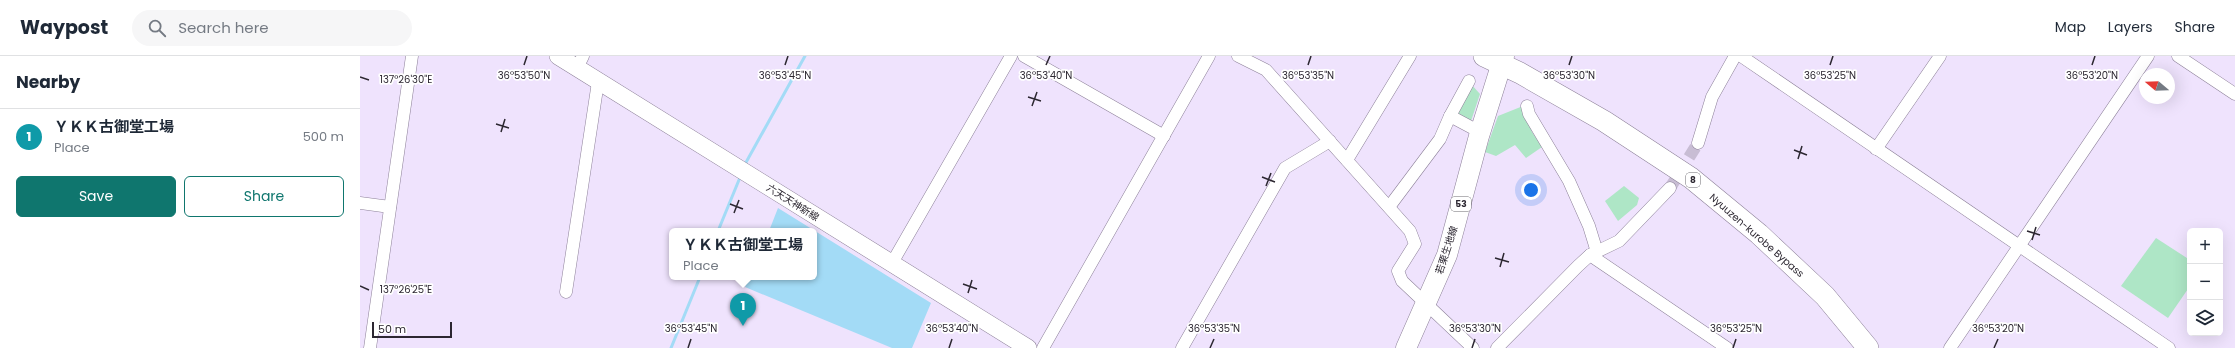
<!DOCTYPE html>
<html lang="en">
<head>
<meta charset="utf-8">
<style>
  body { margin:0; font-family:Poppins,"Noto Sans JP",sans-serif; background:#f6f6f7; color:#1f2937 }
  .controls { position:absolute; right:12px; bottom:12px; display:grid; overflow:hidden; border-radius:6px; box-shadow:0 4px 16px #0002 }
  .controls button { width:36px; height:36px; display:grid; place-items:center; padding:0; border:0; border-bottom:1px solid #e0e1e3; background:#fff; color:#1f2937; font:20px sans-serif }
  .compass { position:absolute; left:1779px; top:12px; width:36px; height:36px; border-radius:50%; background:#fff; box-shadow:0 4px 16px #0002; rotate:289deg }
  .scale { position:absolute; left:12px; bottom:10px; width:80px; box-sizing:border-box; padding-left:4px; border:2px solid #2c2731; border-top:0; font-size:11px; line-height:14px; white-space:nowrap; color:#2c2731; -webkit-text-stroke:3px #fff; paint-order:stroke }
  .you { position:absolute; left:1171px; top:134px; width:14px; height:14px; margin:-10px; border:3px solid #fff; border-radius:50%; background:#1a73e8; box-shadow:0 0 0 6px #1a73e833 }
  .badge { display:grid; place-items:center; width:26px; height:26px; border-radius:50%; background:#0f766e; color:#fff; font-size:13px; font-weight:700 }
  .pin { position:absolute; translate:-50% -33px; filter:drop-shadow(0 1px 2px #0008) }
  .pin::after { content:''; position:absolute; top:21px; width:14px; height:12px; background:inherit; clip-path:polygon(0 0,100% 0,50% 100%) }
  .popup { position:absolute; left:309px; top:172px; width:148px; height:52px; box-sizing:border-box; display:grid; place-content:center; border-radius:6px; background:#fff; filter:drop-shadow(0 1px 3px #0005); font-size:13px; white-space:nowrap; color:#747a83 }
  .popup b { font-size:15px; color:#1f2937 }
  .popup::after { content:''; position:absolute; left:50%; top:100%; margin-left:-8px; border:8px solid transparent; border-top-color:#fff }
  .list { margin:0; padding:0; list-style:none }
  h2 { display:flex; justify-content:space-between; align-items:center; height:52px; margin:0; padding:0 16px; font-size:17px }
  h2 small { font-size:13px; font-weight:400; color:#747a83 }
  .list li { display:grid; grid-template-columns:26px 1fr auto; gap:12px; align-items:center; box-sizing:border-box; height:56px; padding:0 16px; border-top:1px solid #e0e1e3 }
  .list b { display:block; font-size:15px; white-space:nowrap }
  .list p { margin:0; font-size:13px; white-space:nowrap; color:#747a83 }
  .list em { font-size:13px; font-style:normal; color:#747a83 }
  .actions { display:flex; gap:8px; padding:12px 16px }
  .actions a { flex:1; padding:9px 0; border:1px solid #0f766e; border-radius:6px; text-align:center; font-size:14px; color:#0f766e }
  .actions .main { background:#0f766e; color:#fff }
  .icon { flex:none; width:22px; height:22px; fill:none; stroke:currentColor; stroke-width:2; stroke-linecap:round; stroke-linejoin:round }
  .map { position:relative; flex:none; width:1875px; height:292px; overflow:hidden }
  header { display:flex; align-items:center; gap:24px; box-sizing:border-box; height:56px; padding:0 20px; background:#fff; border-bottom:1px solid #e0e1e3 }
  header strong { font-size:19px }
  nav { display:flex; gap:22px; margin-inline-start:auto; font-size:14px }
  .search { width:280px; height:36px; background:#f6f6f7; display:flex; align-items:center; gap:10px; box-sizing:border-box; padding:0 14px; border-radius:22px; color:#747a83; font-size:15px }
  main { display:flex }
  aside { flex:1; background:#fff }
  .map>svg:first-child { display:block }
  .green { fill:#aee6c6 }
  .water { fill:#a3dbf6 }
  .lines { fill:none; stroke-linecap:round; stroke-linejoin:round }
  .stream { stroke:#a3dbf6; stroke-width:3 }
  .minor-tunnel { stroke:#c8bdd4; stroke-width:12; stroke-dasharray:12 6; stroke-linecap:butt }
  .minor-casing { stroke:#8d8199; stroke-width:13 }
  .secondary-casing { stroke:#8d8199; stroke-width:18 }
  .primary-casing { stroke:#8d8199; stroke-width:21 }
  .trunk-casing { stroke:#8d8199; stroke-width:22 }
  .minor { stroke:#fff; stroke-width:12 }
  .secondary { stroke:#fff; stroke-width:17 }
  .primary { stroke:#fff; stroke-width:20 }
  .trunk { stroke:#fff; stroke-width:21 }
  .ticks { fill:none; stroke:#2c2731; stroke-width:1.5 }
  .labels { text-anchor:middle; stroke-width:3.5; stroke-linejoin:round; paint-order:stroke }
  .shield { fill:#fff; stroke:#6b686f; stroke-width:1 }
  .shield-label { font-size:9px; font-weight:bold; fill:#2c2731 }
  .street-label { font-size:10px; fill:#2c2731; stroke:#fff }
  .ticks-label { font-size:10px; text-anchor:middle; fill:#2c2731; stroke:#fff; stroke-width:3.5; stroke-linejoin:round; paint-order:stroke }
</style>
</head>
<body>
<header>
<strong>Waypost</strong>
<div class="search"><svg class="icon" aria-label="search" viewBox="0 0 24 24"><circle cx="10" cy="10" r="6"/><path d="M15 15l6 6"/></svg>Search here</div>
<nav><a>Map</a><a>Layers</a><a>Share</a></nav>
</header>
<main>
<aside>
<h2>Nearby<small></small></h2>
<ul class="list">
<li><span class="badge" style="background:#0f9aa8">1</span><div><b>ＹＫＫ古御堂工場</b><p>Place</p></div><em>500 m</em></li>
</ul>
<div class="actions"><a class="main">Save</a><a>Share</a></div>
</aside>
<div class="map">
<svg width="1875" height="292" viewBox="0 0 1875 292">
  <rect width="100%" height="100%" fill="#efe3fd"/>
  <!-- green -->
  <g class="green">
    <polygon points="1111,28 1120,38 1111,65 1097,57"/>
    <polygon points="1163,50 1172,76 1182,91 1166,102 1155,89 1136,100 1125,96 1138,60"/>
    <polygon points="1264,130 1279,142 1277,149 1258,165 1245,145"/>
    <polygon points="1796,182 1830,204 1830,230 1808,262 1761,230"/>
  </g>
  <!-- water -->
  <polygon class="water" points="418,152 571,247 552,292 532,292 385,231 389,221 454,221 454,175 409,175"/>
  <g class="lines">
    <!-- stream -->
    <g class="stream">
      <polyline points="384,110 445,0"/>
      <polyline points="358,175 381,119"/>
      <polyline points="311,292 340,221"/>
    </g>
    <!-- minor-tunnel -->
    <polyline class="minor-tunnel" points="1310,132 1338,87"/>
    <defs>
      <g id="minor">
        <polyline points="664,0 804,80"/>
        <polyline points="878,0 906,14 1050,175 1055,188 1038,215 1042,225 1113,292"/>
        <polyline points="1381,0 1809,292"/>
        <polyline points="1818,0 1875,38"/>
        <polyline points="217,12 223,0"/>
        <polyline points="1167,50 1169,58 1209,125 1229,170 1237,196"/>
        <polyline points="1090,60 1109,25"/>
        <polyline points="1338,87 1352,41 1375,0"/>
        <polyline points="1516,93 1580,0"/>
        <polyline points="987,104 1050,0"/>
        <polyline points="0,147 30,151"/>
        <polyline points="1029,151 1080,83 1090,60 1120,76"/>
        <polyline points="1230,199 1367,292"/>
        <polyline points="532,207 651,0"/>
        <polyline points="206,236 238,26"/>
        <polyline points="10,292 52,0"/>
        <polyline points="683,292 849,0"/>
        <polyline points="822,292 925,112 970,85"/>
        <polyline points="1137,292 1218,210 1230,199 1259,185 1310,132"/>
        <polyline points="1590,292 1788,0"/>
      </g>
      <polyline id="secondary" points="198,0 668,292"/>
      <polyline id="primary" points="1046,292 1087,199 1119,80 1144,0"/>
      <polyline id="trunk" points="1124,0 1160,17 1244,65 1331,122 1399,178 1465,240 1508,292"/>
    </defs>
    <!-- minor casing -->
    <use href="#minor" class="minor-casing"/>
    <!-- secondary casing -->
    <use href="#secondary" class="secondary-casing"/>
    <!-- primary casing -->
    <use href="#primary" class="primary-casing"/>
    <!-- trunk casing -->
    <use href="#trunk" class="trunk-casing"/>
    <!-- minor -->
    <use href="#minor" class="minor"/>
    <!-- secondary -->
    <use href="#secondary" class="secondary"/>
    <!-- primary -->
    <use href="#primary" class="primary"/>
    <!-- trunk -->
    <use href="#trunk" class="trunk"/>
  </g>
  <!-- ticks -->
  <path class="ticks" d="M164,9L167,0M425,9L428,0M686,9L690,0M948,9L951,0M1209,9L1212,0M1470,9L1473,0M1732,9L1735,0M0,21L9,24M668,41L681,45M672,50L677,36M136,68L149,72M141,76L145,63M1434,94L1447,99M1438,103L1442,90M902,121L915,126M906,130L911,117M370,148L383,153M374,157L379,144M1667,175L1680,179M1672,184L1676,171M1135,202L1149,206M1140,211L1144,197M603,228L617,233M0,230L9,234M608,237L612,224M328,292L331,283M589,292L592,283M850,292L854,283M1112,292L1115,283M1373,292L1376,283M1634,292L1638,283"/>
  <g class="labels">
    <!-- shield labels -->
    <g class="shield">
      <rect x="1326" y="117" width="14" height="14" rx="3"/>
      <rect x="1091" y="141" width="20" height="14" rx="3"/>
    </g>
    <g class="shield-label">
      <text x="1333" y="127">8</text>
      <text x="1101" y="151">53</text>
    </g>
    <!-- street labels -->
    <g class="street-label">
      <text transform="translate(433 146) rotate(32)" y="4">六天天神新線</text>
      <text transform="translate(1397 179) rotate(41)" y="4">Nyuuzen-kurobe Bypass</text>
      <text transform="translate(1086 194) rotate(-72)" y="4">若栗生地線</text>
    </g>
  </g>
  <g class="ticks-label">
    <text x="1470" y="23">36°53'25"N</text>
    <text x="1732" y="23">36°53'20"N</text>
    <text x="164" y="23">36°53'50"N</text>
    <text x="425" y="23">36°53'45"N</text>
    <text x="686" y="23">36°53'40"N</text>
    <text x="948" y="23">36°53'35"N</text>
    <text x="1209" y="23">36°53'30"N</text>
    <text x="46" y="27">137°26'30"E</text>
    <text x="46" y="237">137°26'25"E</text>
    <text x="331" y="276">36°53'45"N</text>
    <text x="592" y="276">36°53'40"N</text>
    <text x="854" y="276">36°53'35"N</text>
    <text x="1115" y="276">36°53'30"N</text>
    <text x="1376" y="276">36°53'25"N</text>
    <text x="1638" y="276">36°53'20"N</text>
  </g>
</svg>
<div class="controls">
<button>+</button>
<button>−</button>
<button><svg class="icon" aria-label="layers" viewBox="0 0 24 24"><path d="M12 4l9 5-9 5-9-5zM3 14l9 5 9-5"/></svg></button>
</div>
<svg class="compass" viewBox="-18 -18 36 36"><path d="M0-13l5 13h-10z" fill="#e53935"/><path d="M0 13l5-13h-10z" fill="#747a83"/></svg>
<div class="scale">50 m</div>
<div class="you"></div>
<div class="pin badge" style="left:383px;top:270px;background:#0f9aa8">1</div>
<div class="popup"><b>ＹＫＫ古御堂工場</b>Place</div>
</div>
</main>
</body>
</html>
